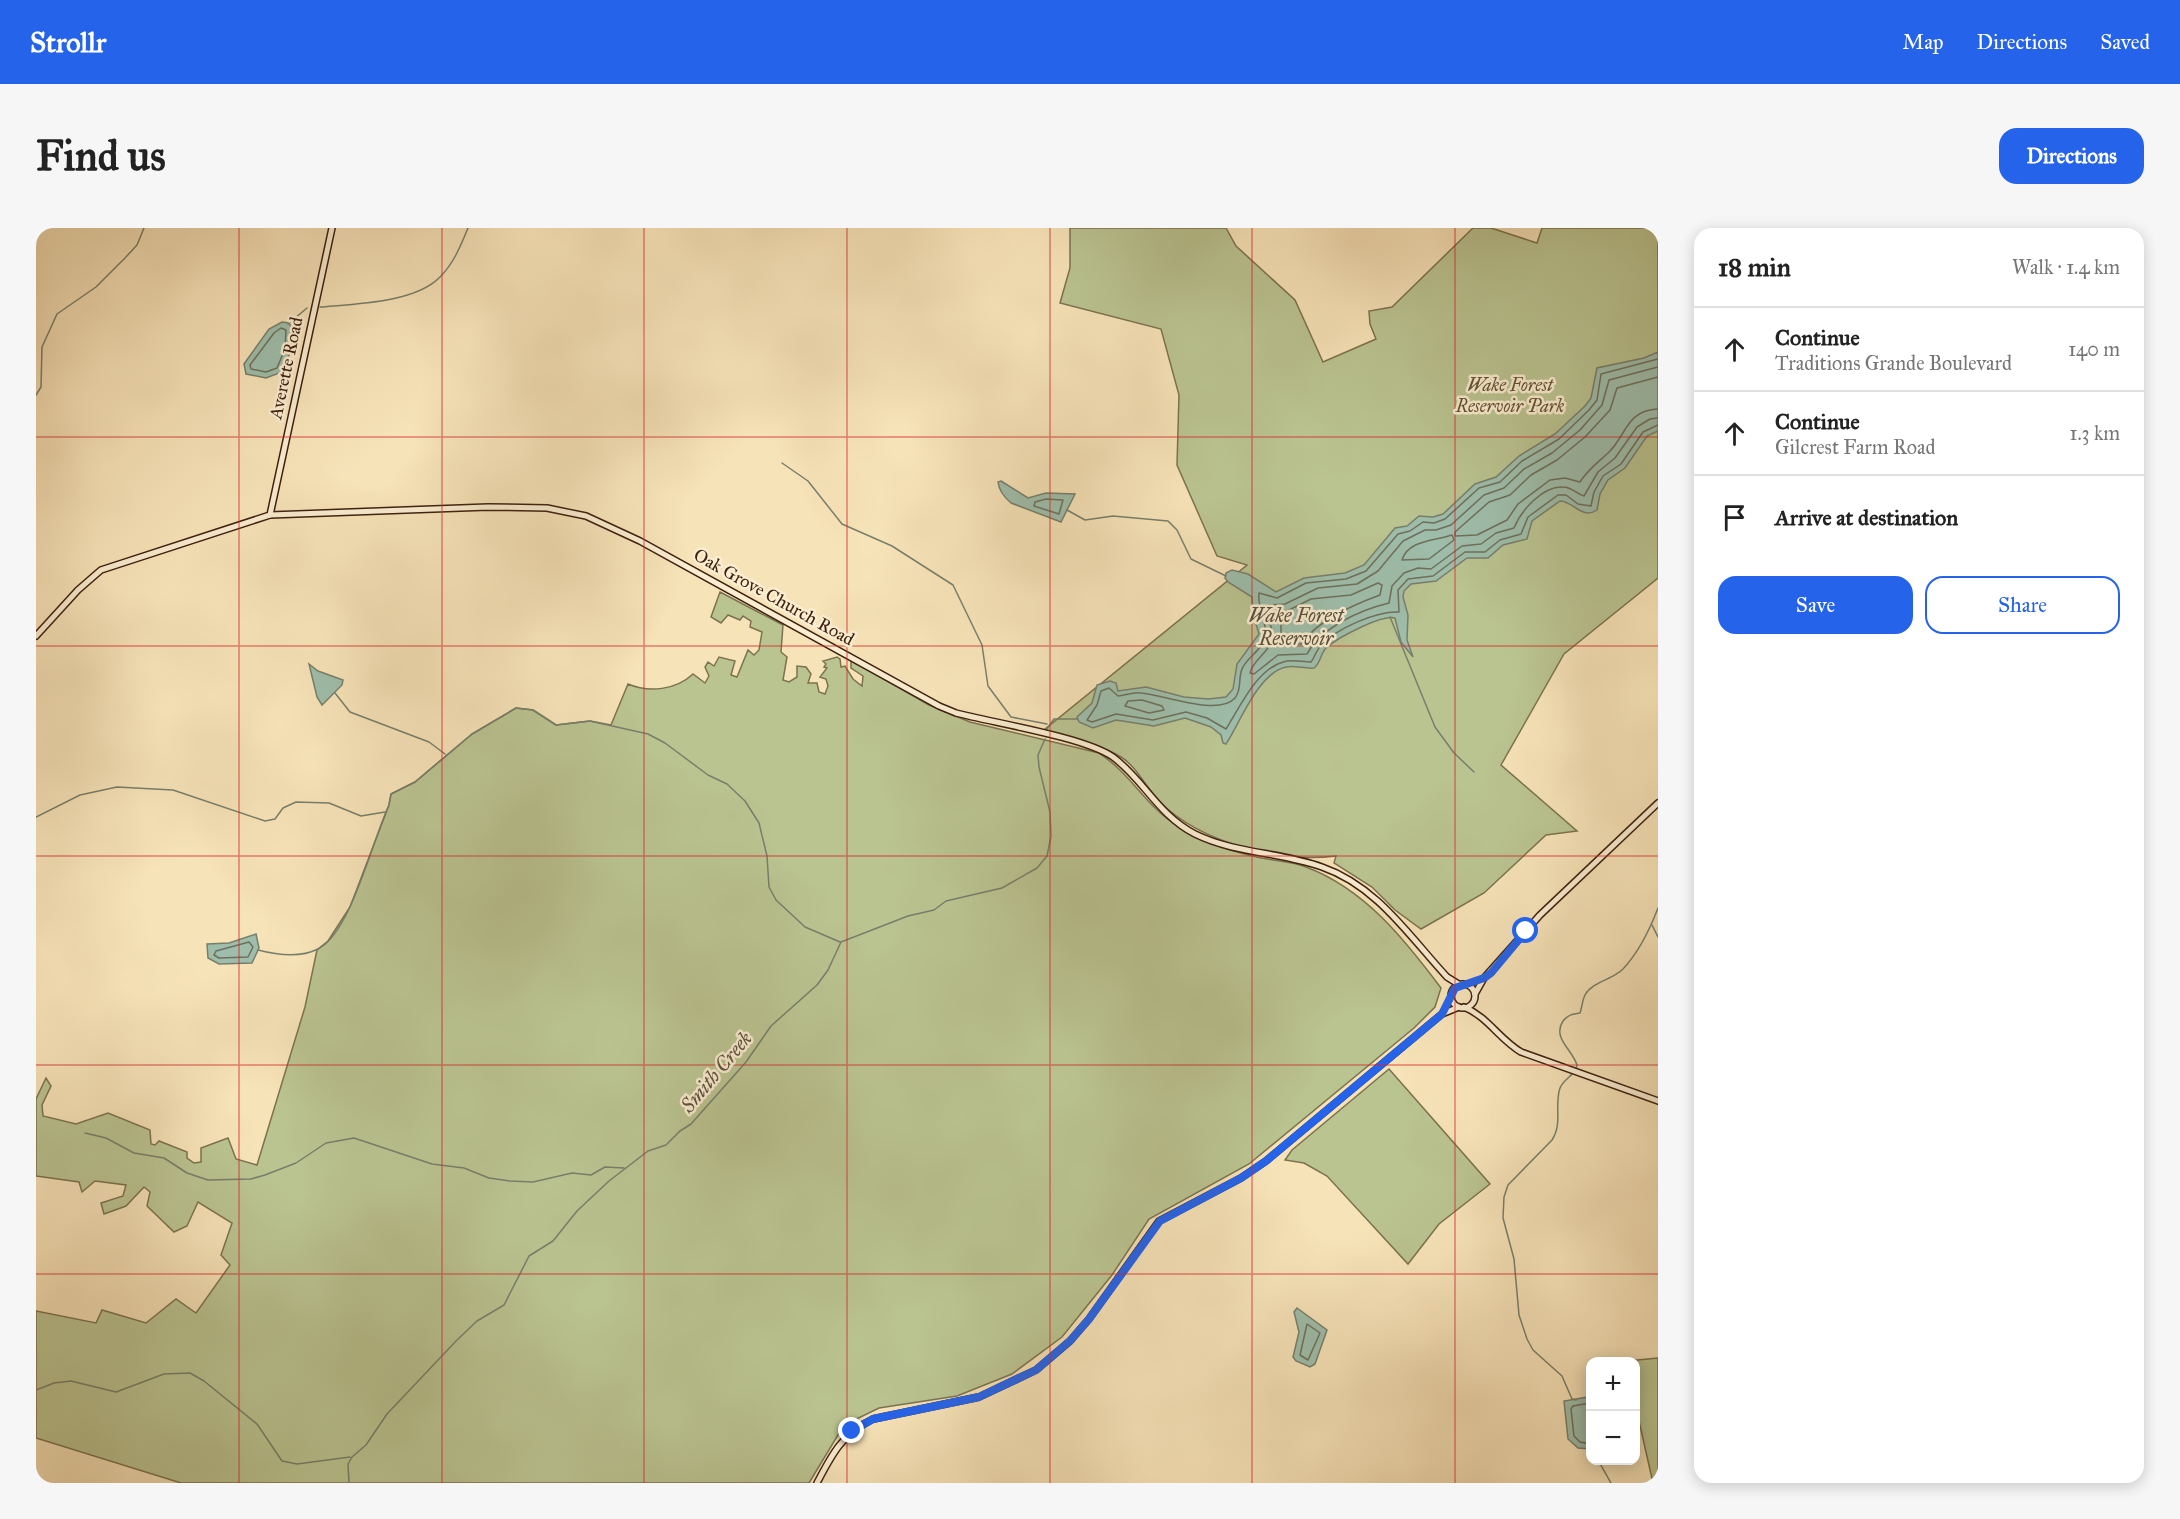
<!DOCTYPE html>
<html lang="en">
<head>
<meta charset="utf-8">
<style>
  body { margin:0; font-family:"IM FELL Great Primer",serif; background:#f6f6f6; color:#222 }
  .controls { position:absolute; right:18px; bottom:18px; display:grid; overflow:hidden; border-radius:12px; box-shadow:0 3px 15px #0003 }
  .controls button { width:54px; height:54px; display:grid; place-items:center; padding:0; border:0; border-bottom:2px solid #e0e0e0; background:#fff; color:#222; font:30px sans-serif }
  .stop { position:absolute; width:18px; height:18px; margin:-14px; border:4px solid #2563eb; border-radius:50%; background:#fff }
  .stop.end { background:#2563eb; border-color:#fff; box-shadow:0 2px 6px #0008 }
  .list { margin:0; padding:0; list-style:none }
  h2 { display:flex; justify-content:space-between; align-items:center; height:78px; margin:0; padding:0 24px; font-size:26px }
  h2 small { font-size:20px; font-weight:400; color:#767676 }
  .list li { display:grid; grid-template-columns:39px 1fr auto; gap:18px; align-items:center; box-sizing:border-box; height:84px; padding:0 24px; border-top:2px solid #e0e0e0 }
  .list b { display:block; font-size:22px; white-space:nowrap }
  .list p { margin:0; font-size:20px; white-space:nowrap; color:#767676 }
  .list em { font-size:20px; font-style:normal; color:#767676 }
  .actions { display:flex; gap:12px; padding:18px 24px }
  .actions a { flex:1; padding:14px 0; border:2px solid #2563eb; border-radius:18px; text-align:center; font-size:21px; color:#2563eb }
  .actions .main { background:#2563eb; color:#fff }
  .icon { flex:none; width:33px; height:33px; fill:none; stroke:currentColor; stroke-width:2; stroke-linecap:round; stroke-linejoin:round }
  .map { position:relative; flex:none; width:1622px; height:1255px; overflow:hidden; border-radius:18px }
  header { display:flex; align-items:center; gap:36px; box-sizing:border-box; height:84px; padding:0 30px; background:#2563eb; color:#fff }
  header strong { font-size:28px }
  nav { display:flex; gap:33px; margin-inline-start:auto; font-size:21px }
  .intro { display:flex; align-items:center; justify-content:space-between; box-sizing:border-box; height:144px; padding:0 36px }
  h1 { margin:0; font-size:42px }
  .button { padding:15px 27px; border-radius:18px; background:#2563eb; color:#fff; font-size:21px; font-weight:700 }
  main { display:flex; gap:36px; padding:0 36px }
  aside { flex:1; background:#fff; border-radius:18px; box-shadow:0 3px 15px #0003 }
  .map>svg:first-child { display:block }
  .green { fill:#bac491; stroke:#7c7250; stroke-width:1.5 }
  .water { fill:#9ebeab; stroke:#777f6c; stroke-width:1.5 }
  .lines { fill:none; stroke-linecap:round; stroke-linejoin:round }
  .shore { stroke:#6e705c; stroke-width:1.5 }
  .stream { stroke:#777f6c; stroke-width:1.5 }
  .secondary-casing { stroke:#3d210e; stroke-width:8 }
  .secondary { stroke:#faedd1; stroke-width:5 }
  .route { stroke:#2563eb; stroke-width:8 }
  .grid { fill:none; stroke:#d62828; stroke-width:1.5; stroke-opacity:0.55 }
  .labels { text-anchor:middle; stroke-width:5; stroke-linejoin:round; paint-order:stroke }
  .street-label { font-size:18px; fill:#3d210e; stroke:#faedd1 }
  .park-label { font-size:18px; font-style:italic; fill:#625235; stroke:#faedd1 }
  .water-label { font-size:20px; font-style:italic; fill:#5a503d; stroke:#faedd1 }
</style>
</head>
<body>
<header>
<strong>Strollr</strong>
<nav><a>Map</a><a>Directions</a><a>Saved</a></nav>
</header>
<div class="intro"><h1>Find us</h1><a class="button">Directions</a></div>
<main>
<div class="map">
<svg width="1622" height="1255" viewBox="0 0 1622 1255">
  <rect width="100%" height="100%" fill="#f7e3b8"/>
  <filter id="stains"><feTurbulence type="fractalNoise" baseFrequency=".00333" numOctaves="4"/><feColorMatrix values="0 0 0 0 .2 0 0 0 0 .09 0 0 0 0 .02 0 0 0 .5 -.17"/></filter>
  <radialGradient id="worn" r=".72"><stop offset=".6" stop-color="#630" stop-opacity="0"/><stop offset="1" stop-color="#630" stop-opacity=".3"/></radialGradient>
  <!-- green -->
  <g class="green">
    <path d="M1034,0H1190L1200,18L1259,72L1287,134L1340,111L1334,96L1333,83L1356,79L1437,0H1455L1501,15L1506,0H1622V350L1528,426L1465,537L1541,603L1510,607L1448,665L1385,701L1359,682L1336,659L1298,635L1300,628C1244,635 1165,615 1124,574C1111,561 1101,539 1085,529C1061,514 1032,516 1008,502L1211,337L1181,328L1141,237L1143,167L1125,101L1024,75L1034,40Z"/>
    <path d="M684,364L747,397L745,424L751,429L747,452L753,454L761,449V438L770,439L775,446L772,455H781L783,464L789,466L792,458L790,451L784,449L791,440L788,439L790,436L787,433L801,429L804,431L805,439L809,438L817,451L826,458L827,448L815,440V432L893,477L934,494L1063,525C1094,545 1110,578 1140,597C1164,612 1194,623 1221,629C1237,633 1255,633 1270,639C1329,661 1369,712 1405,760L1399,779L1378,800L1213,936L1113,991L1076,1047L1026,1109L976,1146L921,1168L843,1180L808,1197L773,1255H145L0,1210V1083L60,1095L66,1082L110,1095L140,1071L160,1085L194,1037L185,1027L196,995L162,974L151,998L138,1004L111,978L114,964L108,959L90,978L68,986L65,975L87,968L90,957L59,953L46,964L43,954L0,948V871L10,850L15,858L6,877L7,888L40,896L72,885L114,902L115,916L119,917L123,913L151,924V930L158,935L165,934V920L192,910L200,931L221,937L269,779L281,722L292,713L314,679L353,577L355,566L379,554L436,506L480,480L497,482L520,497L554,493L575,497L592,456C613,465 640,462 657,446L669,455L673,448L669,439L672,434L678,438L683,429L699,433L695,447L701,449L712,422L718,427L723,422L726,404L714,399L715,393L707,388L704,392L692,387L685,395L675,389Z"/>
    <polygon points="1353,841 1454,956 1403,996 1372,1036 1291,948 1268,935 1249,932 1256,922"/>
    <polygon points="1622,1130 1622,1255 1617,1255 1600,1180 1600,1134 1591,1133"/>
  </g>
  <!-- water -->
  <g class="water">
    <path d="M246,94L253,95C262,109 253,130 246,144L230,150L210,146L208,136L233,101Z"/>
    <path d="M1622,124V203L1611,208L1589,240L1572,252L1564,266L1561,282C1546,292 1537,273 1524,273L1496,293L1491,311L1467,317L1452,330H1431L1400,353L1375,356L1368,363L1367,369L1372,387L1371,412L1377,429L1365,414L1359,390C1346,386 1301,410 1290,420C1284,426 1285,435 1278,440C1269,441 1259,437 1250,439C1222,445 1204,495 1190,516L1187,515L1185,507L1175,499L1149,490L1118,498L1080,492L1057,500L1043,494L1041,489L1056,475L1061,457L1074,453L1080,455L1082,463L1110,459L1148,469L1172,471L1190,469L1197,461L1201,436L1223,406L1217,386L1216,369L1192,354L1189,350L1190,345L1196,342L1212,346L1240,364L1268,350L1309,345L1328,337L1359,300L1371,298L1383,288L1397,289L1407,286L1439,256L1460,249L1483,228L1519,206L1549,178L1555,170L1561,140L1608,130Z"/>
    <path d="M965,253L992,270L1010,265L1039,266L1025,294L975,275C969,270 963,262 962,254Z"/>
    <polygon points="273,436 282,443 307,452 306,457 286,477 281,469"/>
    <polygon points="220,706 223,720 216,735 183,736 172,730 171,716 193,715"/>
    <polygon points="1261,1080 1291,1102 1279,1136 1274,1139 1260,1133 1257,1129 1263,1104 1258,1084"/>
    <polygon points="1552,1169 1554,1221 1542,1220 1532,1211 1528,1173"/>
  </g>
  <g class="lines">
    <!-- shore -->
    <g class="shore">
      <polygon points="245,100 250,102 249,121 241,140 230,144 215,141 214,137 238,105"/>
      <path d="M1622,131L1565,146L1561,172L1553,182L1523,211L1486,233L1464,254L1443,260L1409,291L1398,295L1387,294L1374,303L1362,306L1330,343L1310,351L1270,355L1241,370L1223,365C1221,382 1232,394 1229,409C1226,422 1213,428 1207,439C1201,449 1207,460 1199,470C1182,489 1126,466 1105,465C1097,464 1090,467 1082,468L1073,460L1065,463L1061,477L1051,492L1056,494L1080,486L1117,492L1150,484L1171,490L1190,501C1204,479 1220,442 1247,434C1256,431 1266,434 1275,434C1279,429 1280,422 1285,418C1300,400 1341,383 1363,384L1362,362L1372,351L1397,348L1429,324H1449L1464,312L1485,306L1492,289L1522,267H1530L1542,276L1555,278L1558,264L1567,248L1585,236L1607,204L1622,197"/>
      <path d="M1622,139L1573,152L1566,177L1544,202L1516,225L1488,241L1468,260L1448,267L1415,297L1400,302H1389L1367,313L1342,343L1321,356L1282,360L1249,376L1232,377C1228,388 1240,401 1235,414C1231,426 1216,433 1214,445L1218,446L1242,427L1271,426C1286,399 1324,382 1353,375L1356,358L1368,345L1382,340L1395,341L1426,318L1445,316L1460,305L1478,300C1485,283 1506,258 1527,259C1536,259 1541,266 1548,268L1562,244L1579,230L1601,199L1614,191L1622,190"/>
      <path d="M1622,149L1581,160L1574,182L1549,209L1521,232L1495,247L1474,267L1453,274L1419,304V308L1441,307L1471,292L1482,276L1514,252L1529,250L1544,254C1553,240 1563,234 1574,223C1590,207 1591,182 1622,181"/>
      <polygon points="1010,271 1027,272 1023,286 998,278 999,274"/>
      <path d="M1416,307L1418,312L1393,331L1366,332C1372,312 1398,313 1416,307Z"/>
      <path d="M1342,355L1346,357L1344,367C1317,377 1282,392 1265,416L1245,415V386L1275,371L1315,367Z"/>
      <polygon points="1106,472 1126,478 1128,482 1113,485 1089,478 1092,473"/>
      <polygon points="213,714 217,719 212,729 183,730 178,727 180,723"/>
      <polygon points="1271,1096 1284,1105 1272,1132 1264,1127"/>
      <polyline points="1554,1175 1537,1178 1535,1181 1538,1208 1544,1214 1554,1216"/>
    </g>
    <!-- stream -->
    <g class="stream">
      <path d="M284,79C318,76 379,75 404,49C418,35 425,17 432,0"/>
      <polyline points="252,96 271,80"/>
      <polyline points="0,167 5,159 6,119 21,86 60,59 89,30 101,17 108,0"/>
      <polyline points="746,235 772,253 806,296 856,318 917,357 946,417 952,458 975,489 1011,496"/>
      <polyline points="1031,282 1049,292 1077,288 1132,293 1141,302 1155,331 1190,348"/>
      <polyline points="1354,389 1399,499 1418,525 1438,544"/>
      <polyline points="299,465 314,484 393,514 409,526"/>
      <polyline points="1010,502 1018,491 1041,491"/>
      <polyline points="0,589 44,567 81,559 137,562 229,593 239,591 247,580 260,574 293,575 325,588 349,584"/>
      <polyline points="1616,697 1622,709"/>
      <path d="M222,722C241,727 264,730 282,721C315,705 337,610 353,577L355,566L379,554L436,506L480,480L497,482L520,497L554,493L612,506L629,515L672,547L691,556L709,573L723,595L731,628L733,659L740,672L769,699L804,714"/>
      <polyline points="49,905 70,910 98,925 128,930 151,945 172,952 215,951 229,947 260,935 290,915 318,910 396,936 428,940 453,950 474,953 497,954 536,945 555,947 569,939 588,940"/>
      <polyline points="0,1162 18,1155 35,1153 80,1164 128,1146 154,1145 168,1153 221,1196 246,1233 261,1236 314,1229"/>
      <path d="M1540,1172L1536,1171L1526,1148L1497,1122L1491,1111L1483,1087L1478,1031L1467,990L1468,969L1472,957L1516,912C1527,895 1518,878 1524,860C1528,850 1539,848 1541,837C1536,821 1516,810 1527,793C1532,787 1536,786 1544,785C1546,780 1546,773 1549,767C1556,754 1576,752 1587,741C1603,724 1614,701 1622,680"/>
      <polyline points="1562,1232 1575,1255"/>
      <polyline points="313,1255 312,1236 316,1229 330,1217 351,1186 420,1113 441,1093 468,1077 493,1028 517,1013 541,983 573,953 612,923 630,917 644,903 655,896 710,834 735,798 781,757 792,742 805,714 872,688 898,682 910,673 966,660 1001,640 1011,628 1015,608 1014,584 1003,539 1002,527 1009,511"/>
    </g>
    <defs>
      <g id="secondary">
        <polyline points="234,287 296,0"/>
        <path d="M0,408L42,362L65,342L234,287L452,279L511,280L550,288L604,313L903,478L920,485C958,495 1048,509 1077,529C1108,552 1122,587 1159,606C1200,626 1245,624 1286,639C1341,658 1373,708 1411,749L1424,757"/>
        <circle cx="1427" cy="768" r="12"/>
        <polyline points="1439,766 1448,750 1504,687 1622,575"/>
        <path d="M1428,779C1452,789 1463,811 1485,824L1622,873"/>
        <path d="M781,1255C796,1226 807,1205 837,1191L943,1169L1000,1142L1034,1113L1053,1091L1123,993L1205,950L1230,933L1406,786L1423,779"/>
      </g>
    </defs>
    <!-- secondary casing -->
    <use href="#secondary" class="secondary-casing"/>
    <!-- secondary -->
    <use href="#secondary" class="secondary"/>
  </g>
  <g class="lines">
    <!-- route -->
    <polyline class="route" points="816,1203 837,1191 943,1169 1000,1142 1034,1113 1053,1091 1124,993 1205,950 1230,933 1406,786 1419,760 1448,750 1455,745 1490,703"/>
  </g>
  <!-- grid -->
  <path class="grid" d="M203,0V1255M406,0V1255M608,0V1255M811,0V1255M1014,0V1255M1216,0V1255M1419,0V1255M0,209H1622M0,418H1622M0,628H1622M0,837H1622M0,1046H1622"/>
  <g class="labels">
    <!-- street labels -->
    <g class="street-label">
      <text transform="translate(250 140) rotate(-78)" y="6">Averette Road</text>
      <text transform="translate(738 369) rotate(29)" y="6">Oak Grove Church Road</text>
    </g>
    <!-- park labels -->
    <g class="park-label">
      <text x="1474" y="163">Wake Forest<tspan x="1474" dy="21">Reservoir Park</tspan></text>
    </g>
    <!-- water labels -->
    <g class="water-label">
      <text x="1260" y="394">Wake Forest<tspan x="1260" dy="23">Reservoir</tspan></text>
      <text transform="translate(680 844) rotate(-50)" y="7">Smith Creek</text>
    </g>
  </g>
  <rect width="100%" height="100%" filter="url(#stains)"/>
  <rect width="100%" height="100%" fill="url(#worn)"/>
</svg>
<div class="controls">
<button>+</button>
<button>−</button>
</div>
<div class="stop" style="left:1490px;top:703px"></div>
<div class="stop end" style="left:816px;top:1203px"></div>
</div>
<aside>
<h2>18 min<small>Walk · 1.4 km</small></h2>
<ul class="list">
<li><svg class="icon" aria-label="ahead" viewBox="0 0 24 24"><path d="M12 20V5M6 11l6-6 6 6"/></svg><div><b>Continue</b><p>Traditions Grande Boulevard</p></div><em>140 m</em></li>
<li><svg class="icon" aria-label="ahead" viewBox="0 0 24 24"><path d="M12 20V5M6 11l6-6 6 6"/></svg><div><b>Continue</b><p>Gilcrest Farm Road</p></div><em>1.3 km</em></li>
<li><svg class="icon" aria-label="arrive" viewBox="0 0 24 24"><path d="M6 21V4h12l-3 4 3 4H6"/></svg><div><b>Arrive at destination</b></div></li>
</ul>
<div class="actions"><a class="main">Save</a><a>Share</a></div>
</aside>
</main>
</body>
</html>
